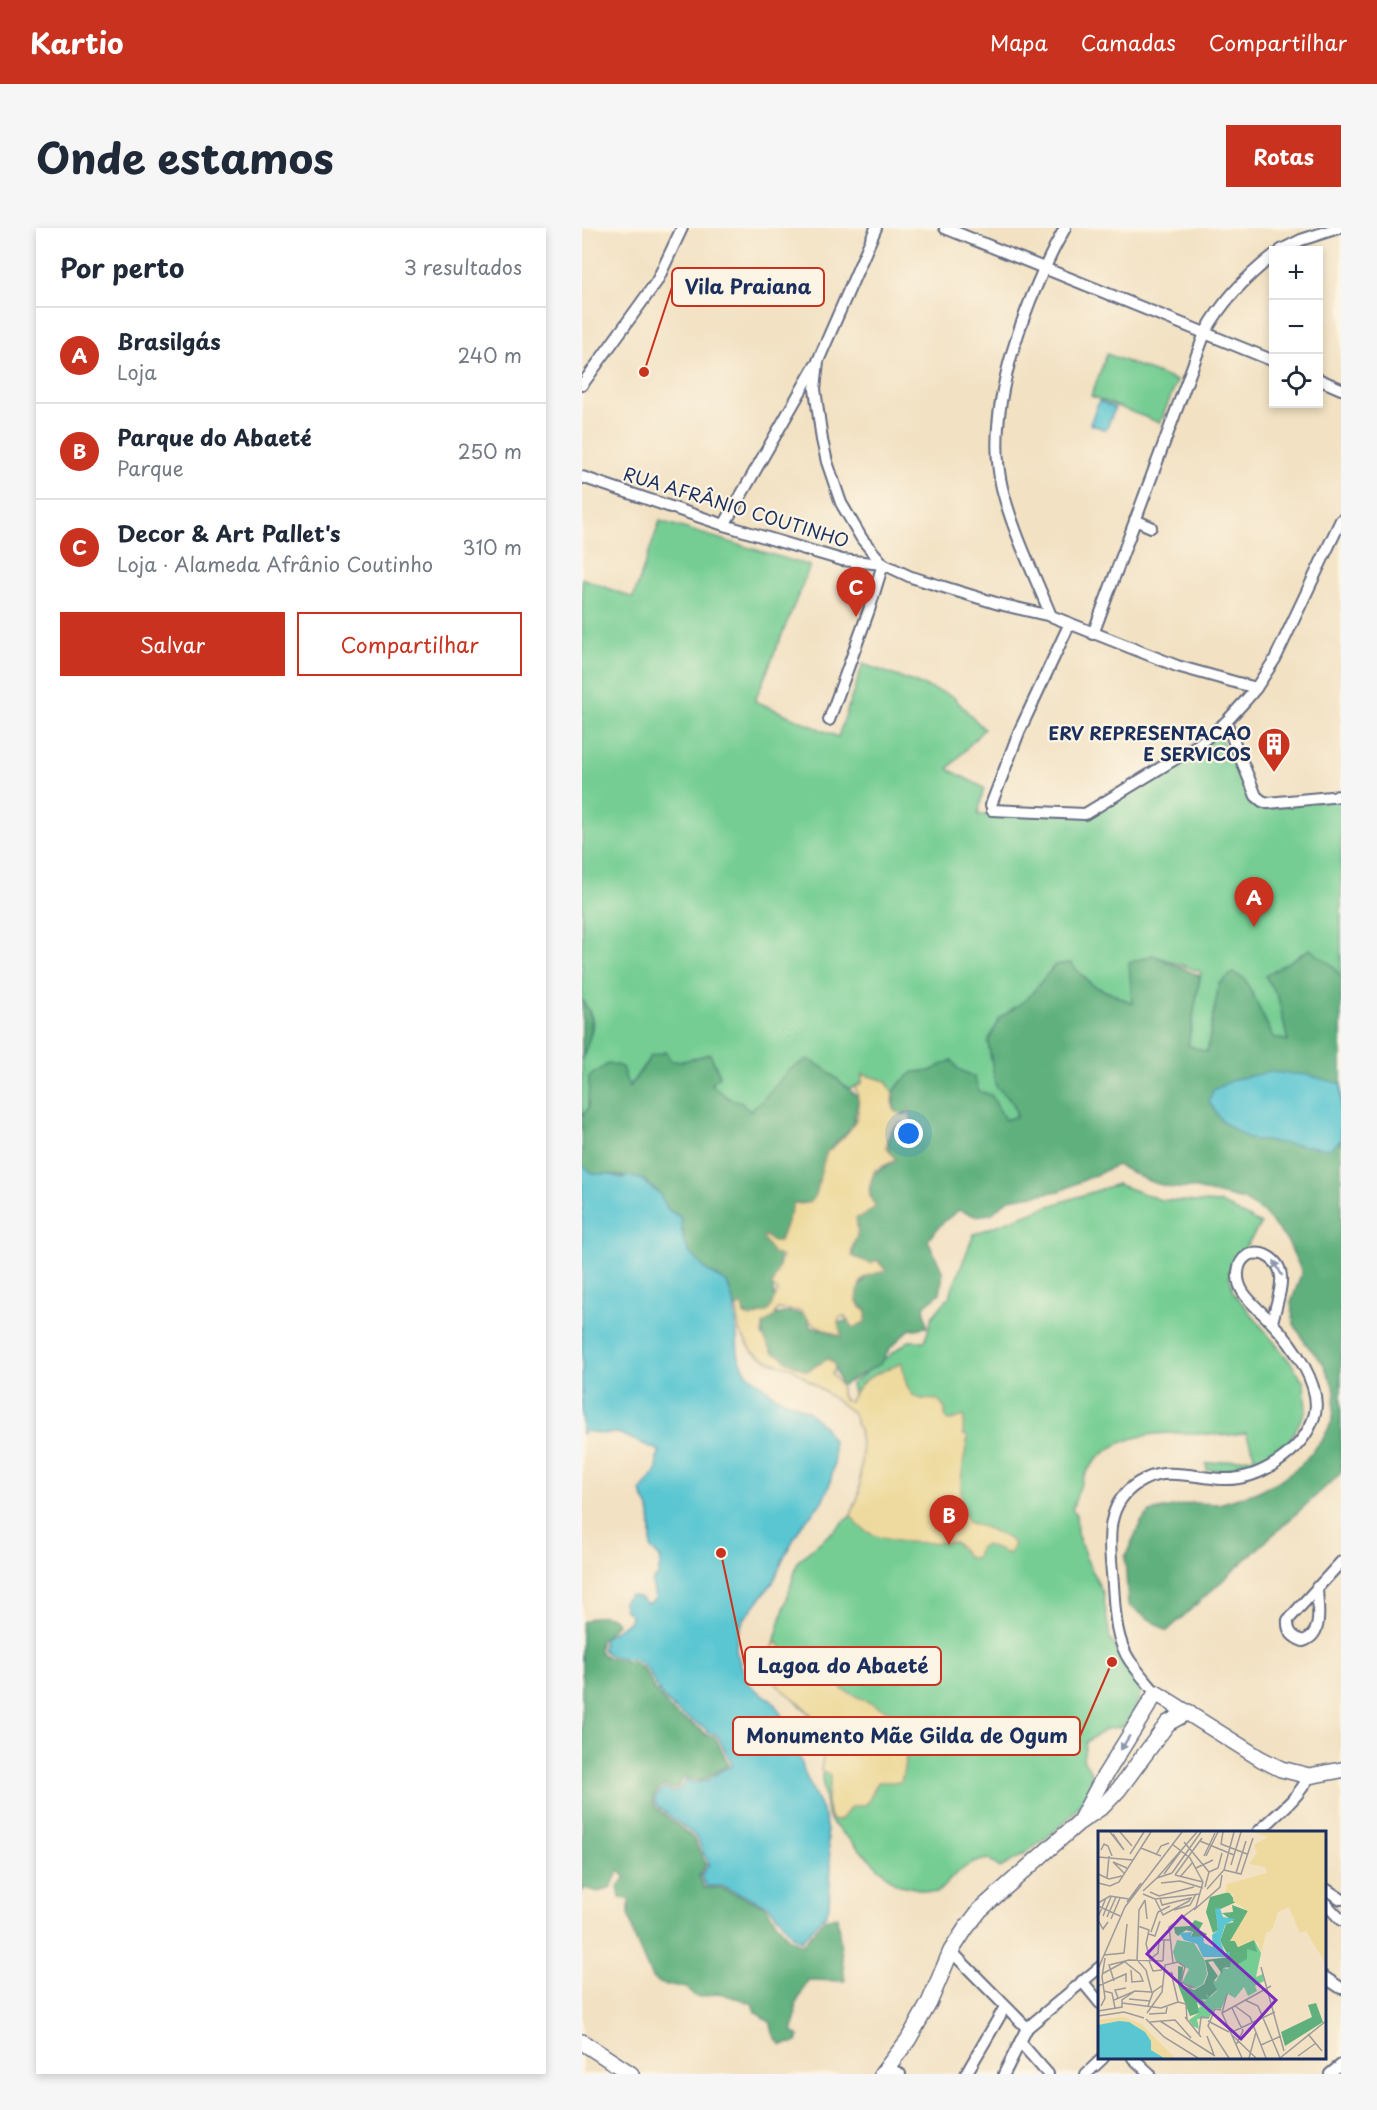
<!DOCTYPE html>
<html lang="pt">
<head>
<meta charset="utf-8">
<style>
  body { margin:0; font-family:"Playpen Sans",sans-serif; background:#f6f6f7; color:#1f2937 }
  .controls { position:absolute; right:18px; top:18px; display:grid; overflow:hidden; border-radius:0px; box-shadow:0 3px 9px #0003 }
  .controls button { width:54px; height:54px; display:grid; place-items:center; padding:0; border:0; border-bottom:2px solid #e0e1e3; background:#fff; color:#1f2937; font:30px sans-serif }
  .you { position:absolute; left:327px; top:906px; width:21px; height:21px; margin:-15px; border:4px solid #fff; border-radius:50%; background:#1a73e8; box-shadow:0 0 0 9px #1a73e833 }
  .badge { display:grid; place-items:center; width:39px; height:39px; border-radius:50%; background:#c8321e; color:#fff; font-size:20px; font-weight:700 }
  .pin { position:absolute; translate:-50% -50px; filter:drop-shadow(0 2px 3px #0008) }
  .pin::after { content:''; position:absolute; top:32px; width:21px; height:18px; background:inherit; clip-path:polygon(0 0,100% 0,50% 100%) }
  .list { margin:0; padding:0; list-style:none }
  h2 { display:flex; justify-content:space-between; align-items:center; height:78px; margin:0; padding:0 24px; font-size:26px }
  h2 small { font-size:20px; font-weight:400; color:#747a83 }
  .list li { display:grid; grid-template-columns:39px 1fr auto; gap:18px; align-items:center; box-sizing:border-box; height:96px; padding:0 24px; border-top:2px solid #e0e1e3 }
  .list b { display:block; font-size:22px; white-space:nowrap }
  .list p { margin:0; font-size:20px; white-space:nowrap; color:#747a83 }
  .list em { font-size:20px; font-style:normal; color:#747a83 }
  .actions { display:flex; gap:12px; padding:18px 24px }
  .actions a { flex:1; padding:14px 0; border:2px solid #c8321e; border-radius:0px; text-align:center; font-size:21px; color:#c8321e }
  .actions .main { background:#c8321e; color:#fff }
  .icon { flex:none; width:33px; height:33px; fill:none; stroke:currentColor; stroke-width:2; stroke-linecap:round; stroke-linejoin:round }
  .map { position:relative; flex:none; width:759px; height:1846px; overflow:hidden; border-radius:0px }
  header { display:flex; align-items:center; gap:36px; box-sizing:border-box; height:84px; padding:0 30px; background:#c8321e; color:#fff }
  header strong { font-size:28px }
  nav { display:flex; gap:33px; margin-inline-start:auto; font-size:21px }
  .intro { display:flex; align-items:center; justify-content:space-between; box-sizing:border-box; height:144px; padding:0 36px }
  h1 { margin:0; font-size:42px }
  .button { padding:15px 27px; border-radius:0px; background:#c8321e; color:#fff; font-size:21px; font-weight:700 }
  main { display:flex; gap:36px; padding:0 36px }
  aside { flex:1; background:#fff; border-radius:0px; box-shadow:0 3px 9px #0003 }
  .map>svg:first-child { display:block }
  .green { fill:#74cd93; stroke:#487e78; stroke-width:1.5 }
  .forest { fill:#5fb07d; stroke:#3d706e; stroke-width:1.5 }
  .sand { fill:#eeda9e; stroke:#84847e; stroke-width:1.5 }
  .water { fill:#5ac6d1; stroke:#3a7a98; stroke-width:1.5 }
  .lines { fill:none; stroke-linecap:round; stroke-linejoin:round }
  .street-casing { stroke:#666d81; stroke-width:14 }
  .secondary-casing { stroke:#666d81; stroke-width:18 }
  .street { stroke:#fff; stroke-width:10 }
  .secondary { stroke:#fff; stroke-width:15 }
  .oneway { fill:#8d97ae }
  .labels { text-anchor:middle; stroke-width:4.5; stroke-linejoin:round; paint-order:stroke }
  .street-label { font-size:18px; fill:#1b2f5e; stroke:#fcf5e5 }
  .poi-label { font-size:18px; font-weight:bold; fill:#1b2f5e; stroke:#fcf5e5; text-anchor:end }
  .inset-road { fill:none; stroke:#9c9a9a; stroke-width:1.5 }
  .view { fill:#7b2cbf; fill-opacity:0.15; stroke:#7b2cbf; stroke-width:3 }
  .inset-edge { fill:none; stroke:#1b2f5e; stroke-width:3 }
  .leader { fill:none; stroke:#c8321e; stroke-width:2 }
  .callout-dot { fill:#c8321e; stroke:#fcf5e5; stroke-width:2 }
  .callout { fill:#fcf5e5; stroke:#c8321e; stroke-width:2 }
  .callout-label { font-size:20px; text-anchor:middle; font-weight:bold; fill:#1b2f5e }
</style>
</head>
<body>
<header>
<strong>Kartio</strong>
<nav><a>Mapa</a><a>Camadas</a><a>Compartilhar</a></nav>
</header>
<div class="intro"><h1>Onde estamos</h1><a class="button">Rotas</a></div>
<main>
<aside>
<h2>Por perto<small>3 resultados</small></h2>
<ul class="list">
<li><span class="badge">A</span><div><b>Brasilgás</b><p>Loja</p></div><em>240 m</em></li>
<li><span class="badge">B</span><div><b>Parque do Abaeté</b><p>Parque</p></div><em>250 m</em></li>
<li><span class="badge">C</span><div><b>Decor &amp; Art Pallet's</b><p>Loja · Alameda Afrânio Coutinho</p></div><em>310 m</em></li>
</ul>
<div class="actions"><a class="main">Salvar</a><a>Compartilhar</a></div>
</aside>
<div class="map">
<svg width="759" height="1846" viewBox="0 0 759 1846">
  <rect width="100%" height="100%" fill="#fcf5e5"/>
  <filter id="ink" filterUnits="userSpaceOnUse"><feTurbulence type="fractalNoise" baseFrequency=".0167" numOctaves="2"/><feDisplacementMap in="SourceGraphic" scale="12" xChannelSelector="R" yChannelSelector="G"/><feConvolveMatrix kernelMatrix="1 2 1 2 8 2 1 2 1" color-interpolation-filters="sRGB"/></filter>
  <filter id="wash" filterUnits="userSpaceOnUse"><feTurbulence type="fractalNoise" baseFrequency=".008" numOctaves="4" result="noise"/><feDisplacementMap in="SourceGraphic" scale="24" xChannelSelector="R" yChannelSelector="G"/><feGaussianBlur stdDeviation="1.35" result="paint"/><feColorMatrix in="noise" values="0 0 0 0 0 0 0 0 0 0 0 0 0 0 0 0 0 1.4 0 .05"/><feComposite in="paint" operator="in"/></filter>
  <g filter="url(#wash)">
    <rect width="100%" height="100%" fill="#f2e1c2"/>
    <!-- green -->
    <g class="green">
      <polygon points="525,126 595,153 578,195 509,168"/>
      <path d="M78,293L228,338L173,473L256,509L281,436L370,468L402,501L366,541L402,560L396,587L503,586L634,502L678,582L759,569V749L750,737L696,769L706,814L691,809L663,751L637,756L625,824L606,818L619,744L571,727L548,735L551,775L510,757L488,735L473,737L446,770L418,790L406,814L414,858L431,875L435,888L423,892L409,867L397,863L392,849L376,841L370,833L348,843L332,844L320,853L311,865L304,853L280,847V855L267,861L242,840L207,842L180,873L167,883L158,874L146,870L129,856L138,847L128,826L102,833H89L83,824L69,828L46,860L7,849L6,881L0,887C0,870 0,852 0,835C2,811 23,798 0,773V350L51,370Z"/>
      <path d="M535,956L579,972L639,975L679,996L647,1043L651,1064L709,1135L722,1155L724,1182L708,1212L689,1228L647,1242H625L624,1236L673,1229L664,1205C645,1209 628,1206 609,1205C568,1203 525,1209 503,1247C497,1258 494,1271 490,1282L494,1285L495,1305L504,1330L521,1365L528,1411L558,1456C561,1471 550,1486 542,1498L524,1501L504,1514L501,1531C506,1539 513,1547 509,1557C498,1589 447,1625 418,1640L407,1631C382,1634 372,1648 355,1665L314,1656L250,1595L245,1585L240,1550L245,1519L236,1495L186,1444L194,1408L216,1333L272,1285L281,1252V1216L269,1156L327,1113H343L350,1089L367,1069L392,1006L458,981Z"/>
    </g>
    <!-- forest -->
    <g class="forest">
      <path d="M728,721L750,737L759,749V1245L585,1403L546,1377L543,1329L559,1294L568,1284L610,1275L637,1276L673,1265L695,1254L719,1237L741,1211L751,1191L753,1162L741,1135L724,1116L712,1096L709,1075L720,1044L706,1014L682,985L662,972L610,960H591L569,954L535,937L478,963L427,971L409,986L393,988L377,982L361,994L346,1012L361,1045L358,1065L342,1078L345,1099L327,1102L309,1119L298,1136L259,1158L252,1136L246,1131L225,1143C205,1134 178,1124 181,1097L193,1088L178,1085L169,1090L153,1079L145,1055L124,1042L107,1024L102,1013L98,989L86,981L77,965L62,952L26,946H12L0,937V888L6,881L7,849L27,835L40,839L47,860L69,828L84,824L89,833H102L128,826L138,848L129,856L146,870L158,874L168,883L180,873L207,842L226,831L242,840L277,870L270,899L245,924L236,965L229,975H212L198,1013H189L197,1026L196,1045L190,1058L195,1081L193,1087L207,1084L224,1087L229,1100L240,1101L259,1109L255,1095L267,1092L271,1099L283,1094L285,1083L275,1073V1062L286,1047L304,1042L296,1032L289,1036L270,1028L276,1000L274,990L283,987L294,978C285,969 288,957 291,946L314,932C302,919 305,913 313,899H329L327,883L320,887L313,885L311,865L320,853L332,844L348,843L370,832L376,841L392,849L397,863L409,867L423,892L435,888L431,875L414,858L406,814L418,790L446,770L473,737L488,735L510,757L550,775L547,735L571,727L618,748L606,817L625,824L637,756L651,745L663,751L691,809L706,813L696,769L683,748Z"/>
      <path d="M0,773C17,792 7,811 0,832Z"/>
      <path d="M21,1388L32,1390L35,1396L18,1413L17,1423C27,1435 43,1429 56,1437C66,1443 68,1455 74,1464C79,1470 84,1477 89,1482C99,1493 115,1495 124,1507L133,1509L147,1537L118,1553L102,1549L97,1558L90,1561L82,1557L71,1568L72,1578L111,1610L124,1636L117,1648L122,1660H139L183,1678L206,1710L220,1717L243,1691L255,1689L263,1753L226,1752L214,1776L213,1795L210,1803L217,1808L215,1814L200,1817C192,1810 190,1805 189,1795L173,1784L170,1775L137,1765L120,1769L113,1768L105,1760L80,1756L70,1750L53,1711L47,1689V1671L38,1670L36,1658L44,1650L37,1642L29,1659L17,1664L3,1660L0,1664V1394L11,1389Z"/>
    </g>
    <!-- sand -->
    <g class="sand">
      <path d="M280,846L304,853L311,865L310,874L313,884L324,887L327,882L330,895H317L309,903L304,919L314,932L293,942C288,954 283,967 294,978L283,987L274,990C275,996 276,1001 275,1007C273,1015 268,1019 270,1028L289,1036L295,1032L304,1043C282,1047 276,1050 275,1073L278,1079L285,1083L283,1094L271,1100L262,1088L257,1090L256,1095L260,1109L231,1096L218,1083L195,1081L193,1088L181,1097L180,1107L191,1125L200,1128L205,1134L225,1143L246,1131L252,1136L253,1141L250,1146L259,1158V1167L262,1172L268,1173C281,1147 295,1146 320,1135C322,1146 324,1166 336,1170C341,1172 350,1171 356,1172L363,1181V1187L366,1193L382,1188L381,1206L386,1209C381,1238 373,1266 386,1294C398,1298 425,1306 432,1316L427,1326L403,1317L398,1319L395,1329L387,1330L373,1314C342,1315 286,1320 269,1287L277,1266L280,1223L277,1202L270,1184L210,1140L189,1134L171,1124L157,1103L155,1078L160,1077L162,1087L169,1090L187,1083L196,1063L190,1058L200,1029L191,1025L181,1010L183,1007L189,1013H198L212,975C235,979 235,966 238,948C240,940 242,932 245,924C268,906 284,889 273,859L280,855Z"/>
      <path d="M195,1414L199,1419V1425L206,1431L218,1436L228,1448L233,1451L240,1453L250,1451L261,1462L318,1489L319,1494L312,1503L324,1531L319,1554H296L285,1576L269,1579L259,1592L252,1593L247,1588C248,1582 245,1579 245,1573C244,1564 249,1559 248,1548L239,1542L243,1518L235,1498L230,1488L219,1476L196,1458L192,1453L193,1445L188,1439L178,1435C185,1428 188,1420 195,1414Z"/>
    </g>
    <!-- water -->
    <g class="water">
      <polygon points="517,173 533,180 524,202 508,196"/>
      <polygon points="688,844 726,847 759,856 759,912 747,921 667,911 640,893 627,874 631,862 653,851"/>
      <path d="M0,937L12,946H26L39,950L47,948L61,952L66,958L77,965L86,982L98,989L102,1013L107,1024L124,1042L145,1055L153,1079L156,1127L164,1144L192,1167L226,1183L243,1200L251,1213L252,1237L247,1259L239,1275L219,1298L202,1329L192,1353L162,1391L155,1407L154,1423L165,1454L174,1462L190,1472L210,1504L223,1546L243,1589L249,1637L247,1678L244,1686L219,1713L209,1707L199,1691L185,1677L140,1658H124L119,1648L127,1636L113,1608L74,1577L73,1569L83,1560L90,1564L99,1560L104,1551C117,1559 125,1552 136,1545C140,1542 146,1540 150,1538L149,1534L135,1507L125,1504L123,1500C104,1490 87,1480 76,1462C70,1452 68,1441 58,1435C46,1427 29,1433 20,1421L22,1410L48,1393L49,1387L43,1382L41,1374L47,1367L57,1369L64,1375L69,1374L73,1370L70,1354L76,1348L79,1331L69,1321C68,1308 71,1288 65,1276C62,1270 59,1269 59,1262L75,1242V1230L78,1223L36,1205L20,1206L4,1203L0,1206Z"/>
    </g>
  </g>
  <g filter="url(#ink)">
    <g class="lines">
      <defs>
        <g id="street">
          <polyline points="294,0 236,133 233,161 240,212 245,234 259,275 280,311 301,336"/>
          <polyline points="363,0 692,133"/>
          <polyline points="699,22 719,12 756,0"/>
          <polyline points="736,151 759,161"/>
          <polyline points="0,157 75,53 100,0"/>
          <polyline points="0,249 142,297 260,332 301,336 329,349 417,376 469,388 595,438 674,460"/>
          <polyline points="553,292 569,299"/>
          <polyline points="142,297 233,138"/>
          <path d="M469,388C452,346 431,304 420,260C401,179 444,70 483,0"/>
          <path d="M511,406L623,105C639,75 665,48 692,27"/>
          <polyline points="247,492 287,382 301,336"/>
          <polyline points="644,494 674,568 680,573 686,575 759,568"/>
          <polyline points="409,577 437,504 487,397"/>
          <polyline points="410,582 503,586 616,517 644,494 664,472 674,460 693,431 759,292"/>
          <path d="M735,1359C735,1378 743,1406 721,1413C710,1409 705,1403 706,1392L759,1334"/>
          <path d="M574,1465C565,1455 556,1444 548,1433C531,1408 533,1374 530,1345C527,1311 523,1276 556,1255C564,1250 572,1247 581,1246C601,1244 620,1250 640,1251C677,1253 720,1224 732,1189C742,1159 709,1114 689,1094C680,1084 668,1075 661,1064C654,1053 653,1035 666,1027C671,1025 679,1025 683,1027C712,1040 694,1072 690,1095"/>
          <path d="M676,1604C694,1587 716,1571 727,1548"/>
          <polyline points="742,1660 759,1671"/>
          <polyline points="742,1674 759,1692"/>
          <polyline points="369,1723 445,1800"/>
          <polyline points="742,1749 759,1760"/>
          <polyline points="500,1753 518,1775"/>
          <polyline points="551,1830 568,1846"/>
          <polyline points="306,1840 318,1846"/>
          <polyline points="384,1846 423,1779"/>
          <polyline points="422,1846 438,1814"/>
          <polyline points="466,1846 438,1814 445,1800 518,1739"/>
          <polyline points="504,1846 521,1830"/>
          <polyline points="748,1846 759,1837"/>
        </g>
        <g id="secondary">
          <polyline points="498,1593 520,1552 574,1465 679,1531 699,1541 727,1548 759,1542"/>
          <polyline points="0,1814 49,1846"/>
          <polyline points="300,1846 326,1812 347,1775 369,1723 384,1700 398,1682 496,1595 521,1578 537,1561 586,1495 606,1484"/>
        </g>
      </defs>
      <!-- street casing -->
      <use href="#street" class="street-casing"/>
      <!-- secondary casing -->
      <use href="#secondary" class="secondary-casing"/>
      <!-- street -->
      <use href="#street" class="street"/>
      <!-- secondary -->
      <use href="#secondary" class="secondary"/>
    </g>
    <!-- one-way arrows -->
    <defs><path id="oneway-solid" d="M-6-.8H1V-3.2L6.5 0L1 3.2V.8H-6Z" transform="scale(1.5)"/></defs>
    <g class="oneway">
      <use href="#oneway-solid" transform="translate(696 1040) rotate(-118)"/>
      <use href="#oneway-solid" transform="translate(543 1515) rotate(122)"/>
    </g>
  </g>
  <!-- icons -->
  <defs>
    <symbol id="building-pin" viewBox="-11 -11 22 30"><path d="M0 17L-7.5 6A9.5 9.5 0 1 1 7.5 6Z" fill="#c8321e" stroke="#fcf5e5"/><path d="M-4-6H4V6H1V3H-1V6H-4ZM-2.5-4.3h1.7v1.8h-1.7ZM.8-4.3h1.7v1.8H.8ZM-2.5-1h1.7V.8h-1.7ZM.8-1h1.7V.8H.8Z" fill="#fff"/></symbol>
  </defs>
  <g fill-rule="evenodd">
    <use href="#building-pin" x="673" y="497" width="38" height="52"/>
  </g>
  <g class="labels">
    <!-- street labels -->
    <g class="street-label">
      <text transform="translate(154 280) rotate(17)" y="6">RUA AFRÂNIO COUTINHO</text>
    </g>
    <!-- poi labels -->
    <g class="poi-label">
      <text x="669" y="512">ERV REPRESENTACAO<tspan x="669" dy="21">E SERVICOS</tspan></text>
    </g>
  </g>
  <!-- overview -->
  <g transform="translate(516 1603)">
    <rect width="228" height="228" fill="#f2e1c2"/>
    <path d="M79,109L96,112L107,130L109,143L105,153L96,158L84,152L91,138L78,131L75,121ZM156,109L163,122L158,146L165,143L166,150L157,155L159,160L150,165L146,156L137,167L130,163L123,178L117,177L111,187L99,188L101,198L95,195L91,189L101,182L97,178L103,176L99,171L108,170L104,168H109L107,163L112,166L119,160L113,150H118L125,137L130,138L133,128L138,134L142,127L146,129L149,118L156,119Z" fill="#74cd93"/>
    <path d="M131,61L138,71L118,80L120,99L115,102L108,81L112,66ZM134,74L150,80L133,110H137L140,116L156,109L159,121L149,118V128L138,134L133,128L132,136L125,137L124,143L115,130L110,131L120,145L115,151L119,159L111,166L108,163L110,168H104L108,173L99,171L101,182L92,185L80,154V135L85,136L84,154L96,159L106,153L110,143L107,129L131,126L122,110L128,93L136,91L124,82L135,81ZM97,89L105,92L101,99L109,103L106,107L93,106L95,101L88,99L80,105L77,102L76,96L92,95ZM218,172L225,191L187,215L183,201L214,186L210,174Z" fill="#5fb07d"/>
    <path d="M155,1H228V133L208,100L202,102L191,76L180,81L174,99L168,102L163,122L160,112L155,109L140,116L137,110H132L150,80L135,70V63L127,61L129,53L169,42L167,36L151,33L159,22L156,14L170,6ZM25,186L43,193L77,227H66L53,219L44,200L35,193L21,190L0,194V189Z" fill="#eeda9e"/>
    <path d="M122,77L125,86L137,88L127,94L122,110L127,122L132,121L131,126H105L99,113L86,109L81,102L94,101L93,106L105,105L106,112L115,116L114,104L120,99L117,78ZM21,190L31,191L47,201L53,210V219L66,227H0V194Z" fill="#5ac6d1"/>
    <path class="inset-road" d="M12,1L26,19M22,1L34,15M125,1L123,13L149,23M15,3L26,19M102,10L136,24M86,11L111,41L107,56M74,13L92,27L105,51M43,17L63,25M3,19L6,13L10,15L14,25M32,23L46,1M58,24L63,15L71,12M106,25L117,2M108,25L120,1M0,26L35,29M133,34L143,1M98,37L115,29M126,39L143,43L155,7M111,41L120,37L124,22M26,42L15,31L29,37M74,42L103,1M138,42L148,10M0,43L11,48L24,45M66,43L83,20M77,44L104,7M77,44L105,51M82,46L95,31M9,47L11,25M59,47L99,1M0,52L12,55L21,51L53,1M63,52L82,50L105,57M109,58L126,39L136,1M45,60L59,47L74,42M52,61L61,65L96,56M45,63L57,68L102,63M62,67L64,74L93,67L91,70M57,68L65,84L91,70M47,69L49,88M29,71L43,52M0,72L12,65L31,68M0,75L22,85M76,79L92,74L98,63M96,79L122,56L124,44M5,85L13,66M0,86L8,67M9,86L18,66M13,88L22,67M0,89L5,98L10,91M40,95L51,99L48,113L52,128L60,122L61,109H73M53,101L60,81L72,75M51,103L57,105L62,90M6,124L26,122L29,93M39,130L41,79L47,69M40,130L48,139L54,162M51,130L55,140L64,139M65,130L66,109M27,131L42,143L45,150L34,151L33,139M75,132L71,96L98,76L105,51M163,136L186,220M0,138L27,76L84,1M4,143L28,130M75,144L73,141L80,171M16,150L11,134L31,129L65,130M0,155L28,143V151M6,160L14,162L17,177M129,163L124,182L144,227M20,167L17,159L28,157M31,168L52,170M16,169L37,160L53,161M147,169L160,175L182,227M80,171L88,173L89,188M24,172L63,177L80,171M3,175L7,167L4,146L7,127M50,175L55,161L65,154M137,175L152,186L168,227M134,177L145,200L138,214M123,179L117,178L110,195L131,227M0,180L24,176V169L37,160M49,182L64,161L67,134L80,131L87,136L83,151L93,157L95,156L90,154M124,182L173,155M51,183L68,182L69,176M0,185L26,181L46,187M87,186L103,206M48,188L66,206L100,227M62,190L117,225M110,190L131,201M52,191L77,189L93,207M132,202L177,181M101,203L103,186L111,187M133,203L158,227M210,203L224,220M109,205L116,224M163,214L183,205M200,225L218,212M151,227L158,201M182,227L228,190"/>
    <path class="view" d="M84,85L178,169L143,208L49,123Z"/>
    <rect width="228" height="228" class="inset-edge"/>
  </g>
  <!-- callouts -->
  <path class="leader" d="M62 144L90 59M139 1325L163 1438M530 1434L498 1508"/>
  <g class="callout-dot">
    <circle cx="62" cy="144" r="6"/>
    <circle cx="139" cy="1325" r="6"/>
    <circle cx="530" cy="1434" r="6"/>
  </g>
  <g class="callout">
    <rect x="90" y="40" width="152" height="38" rx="6"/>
    <rect x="163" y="1419" width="196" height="38" rx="6"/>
    <rect x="151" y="1489" width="347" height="38" rx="6"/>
  </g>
  <g class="callout-label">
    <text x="166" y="66">Vila Praiana</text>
    <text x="261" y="1445">Lagoa do Abaeté</text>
    <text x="325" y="1515">Monumento Mãe Gilda de Ogum</text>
  </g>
</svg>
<div class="controls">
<button>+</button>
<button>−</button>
<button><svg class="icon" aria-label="locate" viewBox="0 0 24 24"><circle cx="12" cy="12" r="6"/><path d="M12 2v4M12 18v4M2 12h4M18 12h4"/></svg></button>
</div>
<div class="you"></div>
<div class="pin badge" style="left:672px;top:699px">A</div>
<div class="pin badge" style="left:367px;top:1317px">B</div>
<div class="pin badge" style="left:274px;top:389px">C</div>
</div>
</main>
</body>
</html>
